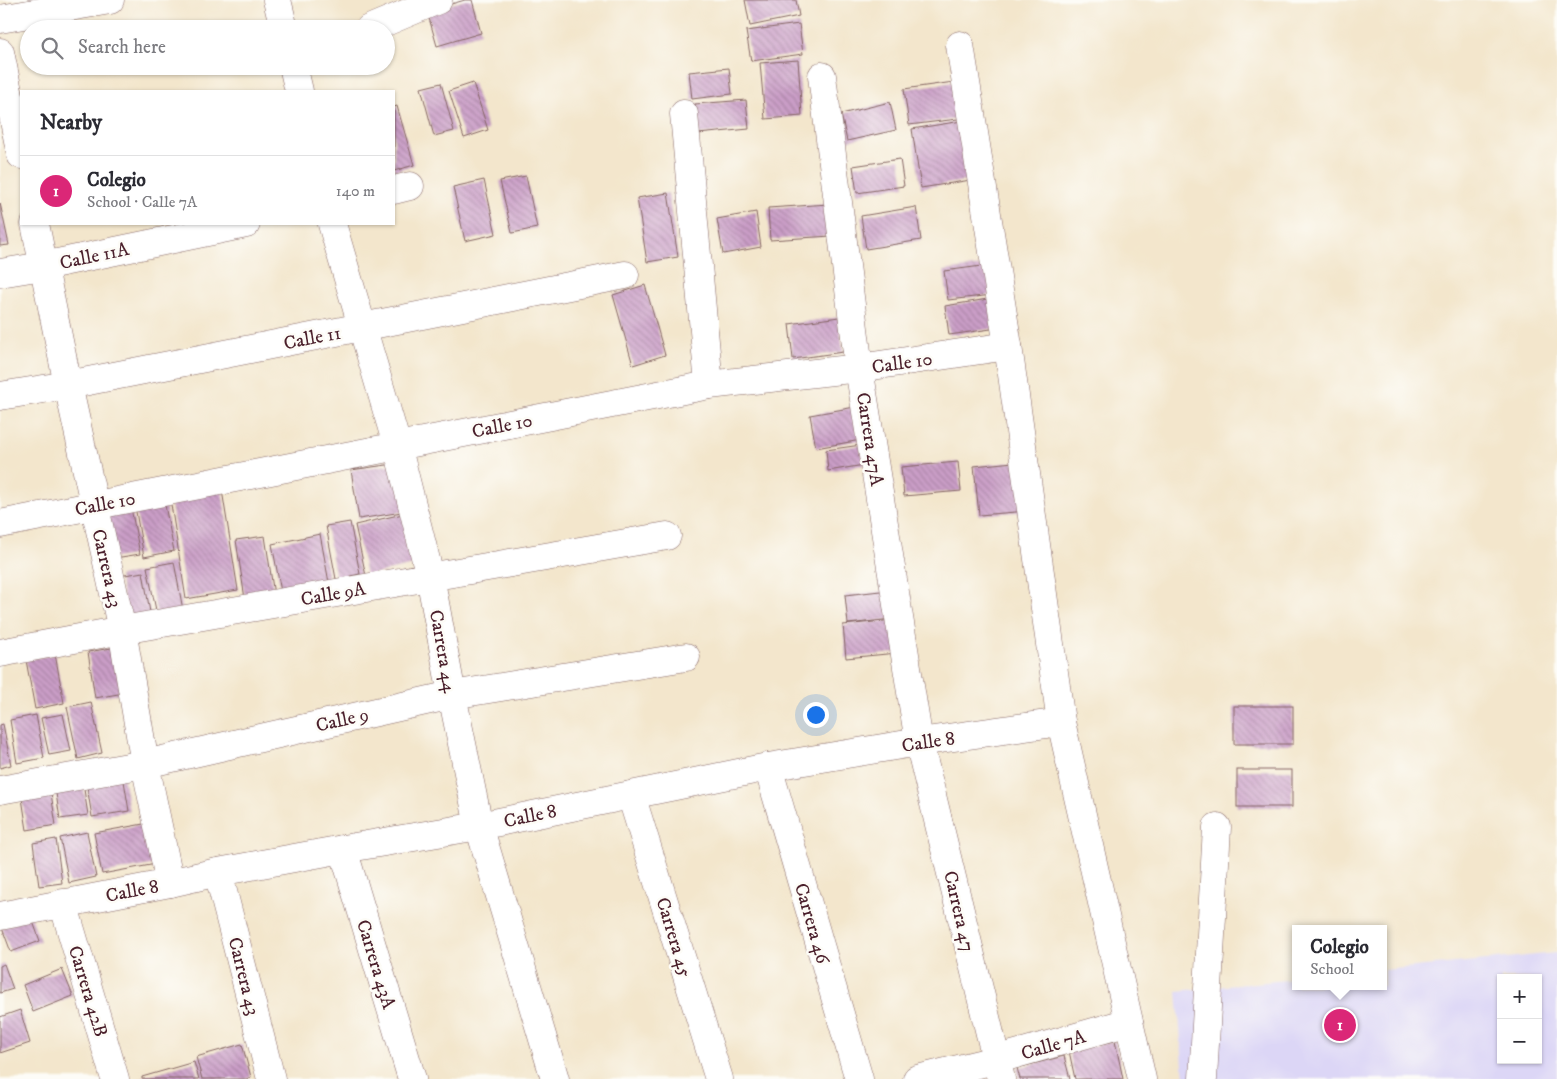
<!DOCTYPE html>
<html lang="en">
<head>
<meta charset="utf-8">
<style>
  body { margin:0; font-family:"IM FELL DW Pica",serif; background:#f2f2f3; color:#2b2b33 }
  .controls { position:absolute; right:15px; bottom:15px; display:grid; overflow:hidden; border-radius:0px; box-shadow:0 1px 4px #0004 }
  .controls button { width:45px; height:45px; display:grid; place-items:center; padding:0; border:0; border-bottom:1px solid #e1e1e2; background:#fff; color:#2b2b33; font:25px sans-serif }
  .you { position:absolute; left:815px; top:714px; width:18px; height:18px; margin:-12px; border:4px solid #fff; border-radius:50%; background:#1a73e8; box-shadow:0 0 0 8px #1a73e833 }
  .badge { display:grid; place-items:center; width:32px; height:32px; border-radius:50%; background:#db2777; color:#fff; font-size:16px; font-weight:700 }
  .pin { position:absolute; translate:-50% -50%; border:2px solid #fff; box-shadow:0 1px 5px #0006 }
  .popup { position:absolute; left:1292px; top:925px; width:95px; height:65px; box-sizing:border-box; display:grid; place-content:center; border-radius:0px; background:#fff; filter:drop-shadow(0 1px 4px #0005); font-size:16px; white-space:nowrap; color:#7c7c81 }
  .popup b { font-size:19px; color:#2b2b33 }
  .popup::after { content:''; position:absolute; left:50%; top:100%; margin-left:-10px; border:10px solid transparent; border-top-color:#fff }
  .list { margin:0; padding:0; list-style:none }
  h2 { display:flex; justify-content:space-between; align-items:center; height:65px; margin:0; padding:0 20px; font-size:21px }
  h2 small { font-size:16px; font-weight:400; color:#7c7c81 }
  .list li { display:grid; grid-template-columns:32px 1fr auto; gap:15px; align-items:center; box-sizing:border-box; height:70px; padding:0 20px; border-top:1px solid #e1e1e2 }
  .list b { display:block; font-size:19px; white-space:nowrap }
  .list p { margin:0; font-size:16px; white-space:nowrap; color:#7c7c81 }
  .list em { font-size:16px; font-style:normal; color:#7c7c81 }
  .icon { flex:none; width:28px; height:28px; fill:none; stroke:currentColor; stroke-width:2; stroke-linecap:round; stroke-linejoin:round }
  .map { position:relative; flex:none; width:1557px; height:1079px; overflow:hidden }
  .search { position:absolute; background:#fff; box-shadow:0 1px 4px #0004; left:20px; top:20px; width:375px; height:55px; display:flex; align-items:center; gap:12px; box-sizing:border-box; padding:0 18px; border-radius:28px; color:#7c7c81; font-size:19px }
  .panel { position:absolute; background:#fff; box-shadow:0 1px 4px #0004; left:20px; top:90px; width:375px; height:135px; border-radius:0px }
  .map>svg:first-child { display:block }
  .built { fill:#dcd6f6; fill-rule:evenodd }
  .building { fill:url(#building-back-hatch) }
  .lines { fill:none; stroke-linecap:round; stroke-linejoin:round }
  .minor-casing { stroke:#856563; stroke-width:29 }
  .minor { stroke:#fff; stroke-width:28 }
  .labels { text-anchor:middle; stroke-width:5; stroke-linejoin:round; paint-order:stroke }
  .street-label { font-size:19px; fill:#4a1f2b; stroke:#fdfcf7 }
</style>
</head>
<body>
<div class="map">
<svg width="1557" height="1079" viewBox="0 0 1557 1079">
  <defs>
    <pattern id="building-back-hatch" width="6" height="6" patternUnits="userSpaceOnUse" patternTransform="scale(1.25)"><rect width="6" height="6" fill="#ca9ec7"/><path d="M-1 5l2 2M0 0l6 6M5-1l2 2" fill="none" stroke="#a680a2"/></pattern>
  </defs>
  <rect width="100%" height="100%" fill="#fdfcf7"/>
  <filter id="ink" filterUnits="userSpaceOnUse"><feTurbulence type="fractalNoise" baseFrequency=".02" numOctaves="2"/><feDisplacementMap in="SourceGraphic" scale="10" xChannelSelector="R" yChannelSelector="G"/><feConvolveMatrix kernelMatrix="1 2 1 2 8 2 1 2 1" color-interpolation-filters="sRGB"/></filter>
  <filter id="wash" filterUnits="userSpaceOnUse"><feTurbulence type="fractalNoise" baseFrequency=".0096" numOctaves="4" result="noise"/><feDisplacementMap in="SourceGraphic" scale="20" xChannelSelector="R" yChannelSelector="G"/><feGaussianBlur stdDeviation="1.12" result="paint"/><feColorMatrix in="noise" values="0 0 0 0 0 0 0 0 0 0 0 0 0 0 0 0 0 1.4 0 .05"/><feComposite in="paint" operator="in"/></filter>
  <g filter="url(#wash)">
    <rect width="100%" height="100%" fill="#f3e6cc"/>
    <!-- built -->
    <path class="built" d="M1557,953V1079H1184L1177,991L1296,979V986H1384V970ZM1501,978H1538V1060H1501Z"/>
    <g id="blocks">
      <!-- building -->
      <g class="building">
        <polygon points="465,0 472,0 481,33 437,46 427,11"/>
        <polygon points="745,0 796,0 799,16 750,26"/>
        <polygon points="799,24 803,54 751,61 746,31"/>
        <polygon points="798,60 802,116 765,119 760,63"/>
        <polygon points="729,68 732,94 692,99 689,72"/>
        <polygon points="961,81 966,118 909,125 904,89"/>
        <polygon points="441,83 454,131 434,136 421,88"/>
        <polygon points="473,83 488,130 464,138 449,91"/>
        <polygon points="746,100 749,129 698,134 695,104"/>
        <polygon points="890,102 896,130 847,141 841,114"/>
        <polygon points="397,106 414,165 394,171 394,107"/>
        <polygon points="968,120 977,179 921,188 912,129"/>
        <polygon points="900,159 904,186 857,193 853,166"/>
        <polygon points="526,176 537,228 512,233 500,181"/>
        <polygon points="484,180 496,234 465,241 453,187"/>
        <polygon points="668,193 678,257 647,262 637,198"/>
        <polygon points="0,203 9,245 0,246"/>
        <polygon points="829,204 831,236 770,240 768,208"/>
        <polygon points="916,207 921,240 866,249 861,216"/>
        <polygon points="756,212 761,247 723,254 717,219"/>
        <polygon points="989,265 992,295 948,300 944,271"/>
        <polygon points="645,285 665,355 633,365 613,295"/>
        <polygon points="994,298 998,328 949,335 945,306"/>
        <polygon points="839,317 843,352 793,359 789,324"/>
        <polygon points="855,407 861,440 816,448 810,415"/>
        <polygon points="861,445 864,465 828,471 826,450"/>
        <polygon points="1023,461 1028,511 979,515 974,466"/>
        <polygon points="958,462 961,491 904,496 901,467"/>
        <polygon points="401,463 408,511 359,519 351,470"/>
        <polygon points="222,490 238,590 186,599 170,498"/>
        <polygon points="164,500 174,551 144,557 135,506"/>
        <polygon points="131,508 140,554 115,558 107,513"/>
        <polygon points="407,513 418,564 366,576 355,525"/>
        <polygon points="350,522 360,574 336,579 326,526"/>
        <polygon points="320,534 330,588 282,597 272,544"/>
        <polygon points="265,536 274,595 245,599 236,540"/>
        <polygon points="174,562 183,610 157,615 147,567"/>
        <polygon points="143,572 151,618 128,622 119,576"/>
        <polygon points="889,590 892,619 848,624 845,595"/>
        <polygon points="894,620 897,653 846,658 843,625"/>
        <polygon points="117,647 124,693 95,698 88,652"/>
        <polygon points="55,654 64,703 35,709 26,660"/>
        <polygon points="91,702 102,753 78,759 67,707"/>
        <rect x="1234" y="706" width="59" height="38"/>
        <polygon points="63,714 71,751 49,755 41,718"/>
        <polygon points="36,715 44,758 17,763 10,720"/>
        <polygon points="3,724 11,765 0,768 0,725"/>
        <rect x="1237" y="770" width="55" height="37"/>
        <polygon points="123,775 129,811 92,817 86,780"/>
        <polygon points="83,783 88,815 60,819 55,787"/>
        <polygon points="50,787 56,825 27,830 21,792"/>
        <polygon points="149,823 156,864 102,874 94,833"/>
        <polygon points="87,832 96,877 69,883 60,838"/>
        <polygon points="56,839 62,883 39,886 33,843"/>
        <polygon points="31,916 40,941 11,952 2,928"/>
        <polygon points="4,964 13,989 0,993 0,966"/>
        <polygon points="62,969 73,996 33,1012 23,985"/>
        <polygon points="20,1010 30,1043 0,1053 0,1017"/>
        <polygon points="1115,1041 1123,1079 1075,1079 1069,1051"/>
        <polygon points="242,1044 251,1077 246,1079 202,1079 196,1057"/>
        <polygon points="1064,1056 1070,1079 1020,1079 1017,1068"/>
        <polygon points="194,1062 199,1079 142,1079 142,1077"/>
      </g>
    </g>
  </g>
  <g filter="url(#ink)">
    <use href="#blocks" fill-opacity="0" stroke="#856563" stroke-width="1"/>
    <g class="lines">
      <defs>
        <g id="minor">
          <polyline points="277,0 284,29"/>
          <polyline points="0,19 110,0"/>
          <polyline points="369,29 438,0"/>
          <polyline points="960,45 1008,346 1061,722 1142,1079"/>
          <polyline points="0,52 21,155"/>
          <polyline points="293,66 299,91"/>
          <polyline points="822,76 859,368 919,742 1001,1079"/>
          <polyline points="684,114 709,385"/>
          <polyline points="394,190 410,186"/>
          <polyline points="35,224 68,385 122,630 145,764 170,883"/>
          <polyline points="332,224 397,445 430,576 452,695 479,826 555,1079"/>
          <polyline points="0,273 43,266 246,224"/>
          <polyline points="0,396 68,385 625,275"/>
          <polyline points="0,524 709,385 859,368 1008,346"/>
          <polyline points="0,653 122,630 667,536"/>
          <polyline points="768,767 859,1079"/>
          <polyline points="0,790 145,764 452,695 686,657"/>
          <polyline points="631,795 719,1079"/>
          <polyline points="343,849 412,1079"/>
          <polyline points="218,872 271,1079"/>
          <polyline points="63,903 115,1079"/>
          <polyline points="0,916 170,883 218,872 343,849 479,826 768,767 919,742 1061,722"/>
          <polyline points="917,1079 995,1060 1129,1022"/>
          <polyline points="1203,1079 1217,827"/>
        </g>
      </defs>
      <!-- minor casing -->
      <use href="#minor" class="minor-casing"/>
      <!-- minor -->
      <use href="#minor" class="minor"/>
    </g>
  </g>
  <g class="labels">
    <!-- street labels -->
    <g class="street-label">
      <text transform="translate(94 255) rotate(-12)" y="7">Calle 11A</text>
      <text transform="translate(312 337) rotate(-11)" y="7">Calle 11</text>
      <text transform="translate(902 362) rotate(-8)" y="7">Calle 10</text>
      <text transform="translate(502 425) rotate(-11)" y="7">Calle 10</text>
      <text transform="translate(871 439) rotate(81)" y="7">Carrera 47A</text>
      <text transform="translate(105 503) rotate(-11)" y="7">Calle 10</text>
      <text transform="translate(108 568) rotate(77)" y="7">Carrera 43</text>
      <text transform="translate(333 593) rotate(-10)" y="7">Calle 9A</text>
      <text transform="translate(444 651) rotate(80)" y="7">Carrera 44</text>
      <text transform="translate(342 719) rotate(-13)" y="7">Calle 9</text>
      <text transform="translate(928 741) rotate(-9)" y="7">Calle 8</text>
      <text transform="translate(530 815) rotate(-12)" y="7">Calle 8</text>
      <text transform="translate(132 890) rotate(-11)" y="7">Calle 8</text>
      <text transform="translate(960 911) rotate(77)" y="7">Carrera 47</text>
      <text transform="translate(813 923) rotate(74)" y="7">Carrera 46</text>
      <text transform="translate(675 937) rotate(73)" y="7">Carrera 45</text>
      <text transform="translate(377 964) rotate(73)" y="7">Carrera 43A</text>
      <text transform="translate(245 976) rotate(76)" y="7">Carrera 43</text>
      <text transform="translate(89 991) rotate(73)" y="7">Carrera 42B</text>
      <text transform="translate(1053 1044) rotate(-16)" y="7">Calle 7A</text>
    </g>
  </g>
</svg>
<div class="controls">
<button>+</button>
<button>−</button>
</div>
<div class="you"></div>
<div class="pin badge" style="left:1340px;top:1025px">1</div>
<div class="popup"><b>Colegio</b>School</div>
<div class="search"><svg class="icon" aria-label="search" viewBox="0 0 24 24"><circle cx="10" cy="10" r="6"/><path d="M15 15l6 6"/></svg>Search here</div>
<section class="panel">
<h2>Nearby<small></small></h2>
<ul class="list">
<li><span class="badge">1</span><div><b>Colegio</b><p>School · Calle 7A</p></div><em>140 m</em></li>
</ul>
</section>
</div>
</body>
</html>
